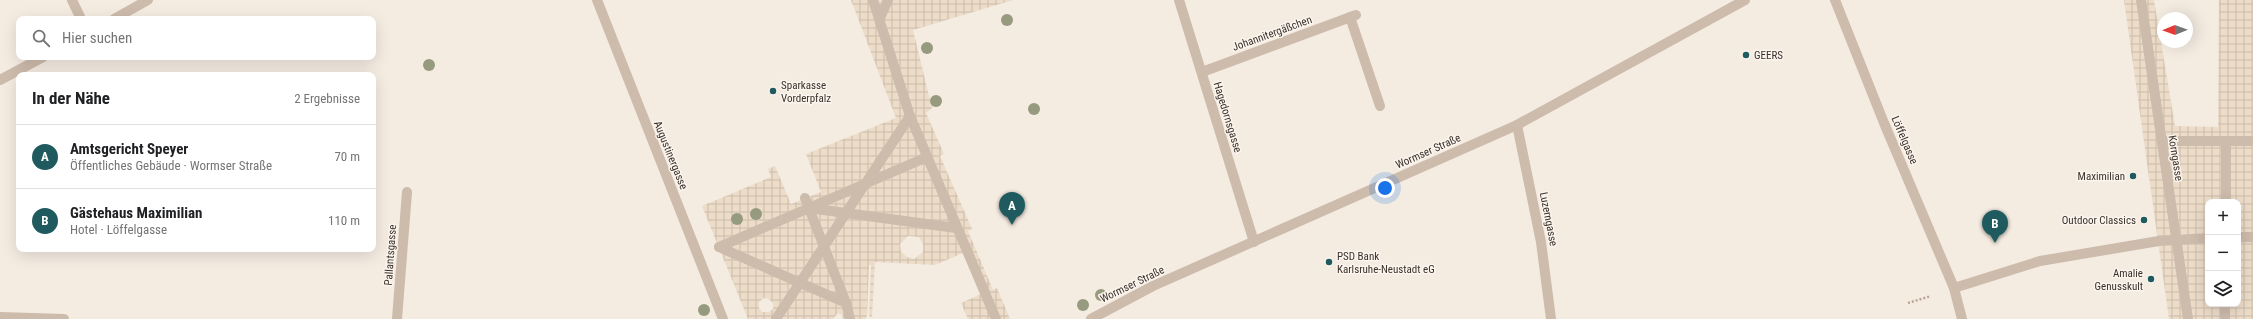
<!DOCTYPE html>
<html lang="de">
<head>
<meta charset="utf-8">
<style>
  body { margin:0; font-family:"Roboto Condensed",sans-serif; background:#f2f2f2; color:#202124 }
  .controls { position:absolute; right:12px; bottom:12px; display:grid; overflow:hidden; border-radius:8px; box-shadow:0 4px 16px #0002 }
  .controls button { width:36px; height:36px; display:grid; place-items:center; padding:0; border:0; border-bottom:1px solid #e0e0e0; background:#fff; color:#202124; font:20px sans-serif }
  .compass { position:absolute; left:2157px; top:12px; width:36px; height:36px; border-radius:50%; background:#fff; box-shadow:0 4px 16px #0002; rotate:269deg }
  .you { position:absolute; left:1385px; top:188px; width:14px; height:14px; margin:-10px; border:3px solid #fff; border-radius:50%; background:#1a73e8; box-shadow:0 0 0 6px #1a73e833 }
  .badge { display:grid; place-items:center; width:26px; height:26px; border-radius:50%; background:#1f5a5e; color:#fff; font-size:13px; font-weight:700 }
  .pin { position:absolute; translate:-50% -33px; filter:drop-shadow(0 1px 2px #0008) }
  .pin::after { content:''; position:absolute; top:21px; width:14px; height:12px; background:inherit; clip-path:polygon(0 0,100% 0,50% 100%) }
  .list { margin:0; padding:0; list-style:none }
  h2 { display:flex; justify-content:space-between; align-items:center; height:52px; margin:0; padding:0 16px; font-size:17px }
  h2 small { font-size:13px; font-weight:400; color:#757577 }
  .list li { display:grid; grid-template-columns:26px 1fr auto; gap:12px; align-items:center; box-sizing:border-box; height:64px; padding:0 16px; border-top:1px solid #e0e0e0 }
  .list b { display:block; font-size:15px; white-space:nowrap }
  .list p { margin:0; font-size:13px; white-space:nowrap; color:#757577 }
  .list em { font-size:13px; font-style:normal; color:#757577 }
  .icon { flex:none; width:22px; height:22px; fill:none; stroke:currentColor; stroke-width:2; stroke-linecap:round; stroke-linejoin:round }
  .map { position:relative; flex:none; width:2253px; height:319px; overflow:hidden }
  .search { position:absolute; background:#fff; box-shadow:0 4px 16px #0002; left:16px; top:16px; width:360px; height:44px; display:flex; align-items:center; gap:10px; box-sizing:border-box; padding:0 14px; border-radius:8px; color:#757577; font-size:15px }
  .panel { position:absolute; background:#fff; box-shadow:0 4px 16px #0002; left:16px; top:72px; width:360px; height:180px; border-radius:8px }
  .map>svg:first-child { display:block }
  .plaza { fill:url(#plaza-grid); fill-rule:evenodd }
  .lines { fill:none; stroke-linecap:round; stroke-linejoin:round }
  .path { stroke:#b9a596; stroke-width:2.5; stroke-dasharray:2 2; stroke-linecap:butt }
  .minor { stroke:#cdbbac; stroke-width:10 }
  .tree { fill:#969b7f }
  .poi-dot { fill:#1f5a5e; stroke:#fbf5ee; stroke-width:1.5 }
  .labels { text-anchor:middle; stroke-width:3; stroke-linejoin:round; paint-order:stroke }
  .street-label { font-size:11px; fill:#3b302b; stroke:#fbf5ee }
  .poi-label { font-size:11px; fill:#3b302b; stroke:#fbf5ee; text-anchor:start }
</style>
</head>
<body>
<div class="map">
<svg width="2253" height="319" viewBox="0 0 2253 319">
  <defs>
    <pattern id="plaza-grid" width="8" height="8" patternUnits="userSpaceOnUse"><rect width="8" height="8" fill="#ecdcc8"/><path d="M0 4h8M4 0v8" fill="none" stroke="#cbbdac"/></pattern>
  </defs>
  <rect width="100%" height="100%" fill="#f4ebe1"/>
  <!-- plaza -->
  <g class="plaza">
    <path d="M851,0H1013L913,30L932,108L926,113L944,154L940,156L972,229L968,231L993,290L997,288L1010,319H968L961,303L981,294L963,253L935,265L875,262L872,317L869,316L871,265H869L867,316L865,319H843L842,315L838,313L833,319H748L702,206L771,177L768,169L775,166L791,204L821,192L806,154L896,118ZM908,236L919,237L923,244V252L914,259L907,257L901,252L900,244ZM764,298L769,299L773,303V309L769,312H762L759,308V302Z"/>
    <path d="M2124,0H2154L2175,126L2218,127L2219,0H2253V319H2169ZM2208,202H2238V304H2208Z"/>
  </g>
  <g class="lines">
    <!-- path -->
    <polyline class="path" points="1908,303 1931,296"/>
    <!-- minor -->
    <g class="minor">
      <polyline points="72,0 81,19"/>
      <polyline points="597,0 723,319"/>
      <polyline points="873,0 910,116 996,319"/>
      <polyline points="1179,0 1254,242"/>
      <polyline points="1835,0 1884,123 1954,288 1962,319"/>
      <polyline points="2141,0 2188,319"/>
      <polyline points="1350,17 1380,106"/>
      <polyline points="880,18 888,0"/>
      <polyline points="114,19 148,0"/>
      <polyline points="1202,72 1356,15"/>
      <polyline points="0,80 43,57"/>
      <polyline points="1517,125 1541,242 1551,319"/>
      <polyline points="2162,141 2253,141"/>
      <polyline points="805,198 846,303 850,319"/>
      <polyline points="2226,202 2226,141"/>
      <polyline points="809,208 956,228"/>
      <polyline points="2238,237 2253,237"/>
      <polyline points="719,247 927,157"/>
      <polyline points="719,247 846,303"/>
      <polyline points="1954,288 2040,261 2159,241 2208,238"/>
      <polyline points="0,317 64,319"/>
      <polyline points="397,319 407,192"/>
      <polyline points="776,319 910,116"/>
      <polyline points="1091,319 1153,286 1517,125 1745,0"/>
      <polyline points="2225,319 2225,304"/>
    </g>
  </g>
  <!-- trees -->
  <g class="tree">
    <circle cx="1007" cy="20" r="6"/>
    <circle cx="927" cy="48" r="6"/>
    <circle cx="429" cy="65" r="6"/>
    <circle cx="936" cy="101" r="6"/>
    <circle cx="1034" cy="109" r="6"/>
    <circle cx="756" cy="214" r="6"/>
    <circle cx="737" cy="219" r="6"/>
    <circle cx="1101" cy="295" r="6"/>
    <circle cx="1083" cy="305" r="6"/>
    <circle cx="704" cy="310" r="6"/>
  </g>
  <!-- markers -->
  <g class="poi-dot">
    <circle cx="1746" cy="55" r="4"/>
    <circle cx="773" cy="91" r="4"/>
    <circle cx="2133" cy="176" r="4"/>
    <circle cx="2144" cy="220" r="4"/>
    <circle cx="1329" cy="262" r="4"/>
    <circle cx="2151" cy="279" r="4"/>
  </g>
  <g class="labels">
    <!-- street labels -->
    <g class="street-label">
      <text transform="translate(1272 33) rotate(-20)" y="4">Johannitergäßchen</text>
      <text transform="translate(1228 117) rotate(73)" y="4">Hagedornsgasse</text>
      <text transform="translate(1905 140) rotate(67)" y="4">Löffelgasse</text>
      <text transform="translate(1428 151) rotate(-24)" y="4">Wormser Straße</text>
      <text transform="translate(671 155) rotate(68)" y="4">Augustinergasse</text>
      <text transform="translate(2176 158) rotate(81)" y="4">Korngasse</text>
      <text transform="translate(1549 219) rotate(79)" y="4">Luzerngasse</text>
      <text transform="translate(390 255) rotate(-86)" y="4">Pallantsgasse</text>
      <text transform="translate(1132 284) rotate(-26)" y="4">Wormser Straße</text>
    </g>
    <!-- poi labels -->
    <g class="poi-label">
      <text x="1754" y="59">GEERS</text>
      <text x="781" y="89">Sparkasse<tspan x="781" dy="13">Vorderpfalz</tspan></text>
      <text x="2125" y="180" text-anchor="end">Maximilian</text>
      <text x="2136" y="224" text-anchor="end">Outdoor Classics</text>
      <text x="1337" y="260">PSD Bank<tspan x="1337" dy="13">Karlsruhe-Neustadt eG</tspan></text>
      <text x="2143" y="277" text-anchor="end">Amalie<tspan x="2143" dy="13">Genusskult</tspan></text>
    </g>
  </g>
</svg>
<div class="controls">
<button>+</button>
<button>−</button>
<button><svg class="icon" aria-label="layers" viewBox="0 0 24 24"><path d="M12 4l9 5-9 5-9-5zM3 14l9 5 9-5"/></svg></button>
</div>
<svg class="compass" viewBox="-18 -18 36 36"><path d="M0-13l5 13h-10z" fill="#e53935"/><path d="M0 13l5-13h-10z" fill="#757577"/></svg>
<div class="you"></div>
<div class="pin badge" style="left:1012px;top:225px">A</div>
<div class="pin badge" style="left:1995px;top:243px">B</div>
<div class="search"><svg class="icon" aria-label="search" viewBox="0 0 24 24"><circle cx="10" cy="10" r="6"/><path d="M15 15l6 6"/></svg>Hier suchen</div>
<section class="panel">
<h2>In der Nähe<small>2 Ergebnisse</small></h2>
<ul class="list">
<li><span class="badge">A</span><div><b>Amtsgericht Speyer</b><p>Öffentliches Gebäude · Wormser Straße</p></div><em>70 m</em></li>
<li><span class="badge">B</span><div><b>Gästehaus Maximilian</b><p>Hotel · Löffelgasse</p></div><em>110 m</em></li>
</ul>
</section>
</div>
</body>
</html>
